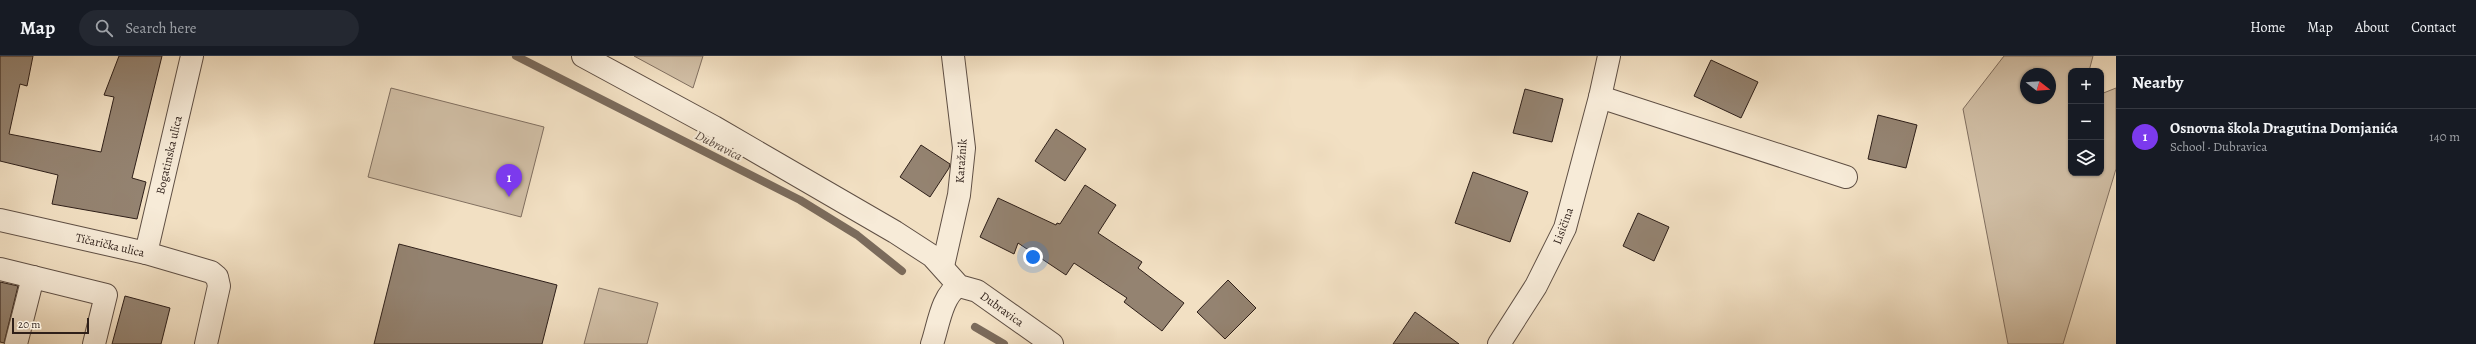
<!DOCTYPE html>
<html lang="en">
<head>
<meta charset="utf-8">
<style>
  body { margin:0; font-family:Alegreya,serif; background:#242831; color:#f1f3f6 }
  .controls { position:absolute; right:12px; top:12px; display:grid; overflow:hidden; border-radius:8px; box-shadow:0 1px 3px #0004 }
  .controls button { width:36px; height:36px; display:grid; place-items:center; padding:0; border:0; border-bottom:1px solid #363941; background:#171b24; color:#f1f3f6; font:20px sans-serif }
  .compass { position:absolute; left:2020px; top:12px; width:36px; height:36px; border-radius:50%; background:#171b24; box-shadow:0 1px 3px #0004; rotate:107deg }
  .scale { position:absolute; left:12px; bottom:10px; width:77px; box-sizing:border-box; padding-left:4px; border:2px solid #2e1f19; border-top:0; font-size:11px; line-height:14px; white-space:nowrap; color:#2e1f19; -webkit-text-stroke:3px #f7ebd8; paint-order:stroke }
  .you { position:absolute; left:1033px; top:201px; width:14px; height:14px; margin:-10px; border:3px solid #fff; border-radius:50%; background:#1a73e8; box-shadow:0 0 0 6px #1a73e833 }
  .badge { display:grid; place-items:center; width:26px; height:26px; border-radius:50%; background:#7c3aed; color:#fff; font-size:13px; font-weight:700 }
  .pin { position:absolute; translate:-50% -33px; filter:drop-shadow(0 1px 2px #0008) }
  .pin::after { content:''; position:absolute; top:21px; width:14px; height:12px; background:inherit; clip-path:polygon(0 0,100% 0,50% 100%) }
  .list { margin:0; padding:0; list-style:none }
  h2 { display:flex; justify-content:space-between; align-items:center; height:52px; margin:0; padding:0 16px; font-size:17px }
  h2 small { font-size:13px; font-weight:400; color:#9ea1a6 }
  .list li { display:grid; grid-template-columns:26px 1fr auto; gap:12px; align-items:center; box-sizing:border-box; height:56px; padding:0 16px; border-top:1px solid #363941 }
  .list b { display:block; font-size:15px; white-space:nowrap }
  .list p { margin:0; font-size:13px; white-space:nowrap; color:#9ea1a6 }
  .list em { font-size:13px; font-style:normal; color:#9ea1a6 }
  .icon { flex:none; width:22px; height:22px; fill:none; stroke:currentColor; stroke-width:2; stroke-linecap:round; stroke-linejoin:round }
  .map { position:relative; flex:none; width:2116px; height:288px; overflow:hidden }
  header { display:flex; align-items:center; gap:24px; box-sizing:border-box; height:56px; padding:0 20px; background:#171b24; border-bottom:1px solid #363941 }
  header strong { font-size:19px }
  nav { display:flex; gap:22px; margin-inline-start:auto; font-size:14px }
  .search { width:280px; height:36px; background:#242831; display:flex; align-items:center; gap:10px; box-sizing:border-box; padding:0 14px; border-radius:22px; color:#9ea1a6; font-size:15px }
  main { display:flex }
  aside { flex:1; background:#171b24 }
  .map>svg:first-child { display:block }
  .green { fill:#d1bfa6; stroke:#806f60; fill-rule:evenodd }
  .lines { fill:none; stroke-linecap:round; stroke-linejoin:round }
  .stream { stroke:#7b6b5c; stroke-width:8 }
  .building { fill:#948371; stroke:#2e1f19 }
  .minor-casing { stroke:#5f4f44; stroke-width:24 }
  .minor { stroke:#f7ebd8; stroke-width:22 }
  .labels { text-anchor:middle; stroke-width:4; stroke-linejoin:round; paint-order:stroke }
  .street-label { font-size:12px; fill:#2e1f19; stroke:#f7ebd8 }
  .water-label { font-size:13px; font-style:italic; fill:#5b4b40; stroke:#f7ebd8 }
</style>
</head>
<body>
<header>
<strong>Map</strong>
<div class="search"><svg class="icon" aria-label="search" viewBox="0 0 24 24"><circle cx="10" cy="10" r="6"/><path d="M15 15l6 6"/></svg>Search here</div>
<nav><a>Home</a><a>Map</a><a>About</a><a>Contact</a></nav>
</header>
<main>
<div class="map">
<svg width="2116" height="288" viewBox="0 0 2116 288">
  <rect width="100%" height="100%" fill="#f2e0c3"/>
  <filter id="stains"><feTurbulence type="fractalNoise" baseFrequency=".005" numOctaves="4"/><feColorMatrix values="0 0 0 0 .2 0 0 0 0 .09 0 0 0 0 .02 0 0 0 .5 -.17"/></filter>
  <radialGradient id="worn" r=".72"><stop offset=".6" stop-color="#630" stop-opacity="0"/><stop offset="1" stop-color="#630" stop-opacity=".3"/></radialGradient>
  <!-- green -->
  <g class="green">
    <polygon points="634,0 703,0 693,32"/>
    <path d="M2004,0H2093L2089,15H2071V117H2101V38L2116,32V113L2063,288H2008L1963,53ZM2026,18H2050V42H2026Z"/>
    <polygon points="391,32 544,71 521,161 368,121"/>
    <polygon points="599,232 658,247 647,288 584,288"/>
  </g>
  <g class="lines">
    <!-- stream -->
    <g class="stream">
      <polyline points="516,0 800,144 857,179 902,215"/>
      <polyline points="975,271 1004,288"/>
    </g>
  </g>
  <!-- building -->
  <g class="building">
    <polygon points="0,0 33,0 27,30 20,28 9,78 101,96 114,41 104,39 119,0 162,0 132,122 146,126 137,163 52,148 58,119 0,105"/>
    <polygon points="1711,4 1758,26 1741,62 1694,40"/>
    <polygon points="1525,33 1563,43 1552,86 1513,77"/>
    <polygon points="1878,59 1917,69 1906,112 1868,103"/>
    <polygon points="1056,73 1086,93 1065,125 1035,105"/>
    <polygon points="921,89 950,108 949,112 930,141 900,121"/>
    <polygon points="1473,116 1528,136 1510,186 1455,167"/>
    <polygon points="1085,129 1116,149 1098,177 1142,206 1138,212 1184,247 1162,275 1124,246 1127,242 1074,207 1066,219 1018,187 1014,198 980,181 998,142 1056,169 1057,167 1060,168"/>
    <polygon points="1638,157 1669,171 1654,205 1623,190"/>
    <polygon points="399,188 557,229 542,288 374,288"/>
    <polygon points="1228,224 1256,252 1225,283 1197,256"/>
    <polygon points="0,226 18,230 4,287 0,286"/>
    <polygon points="125,240 170,252 161,288 112,288"/>
    <polygon points="1415,256 1459,288 1393,288"/>
  </g>
  <g class="lines">
    <defs>
      <g id="minor">
        <polyline points="583,0 714,71 895,176 932,200 959,230 977,235 1052,288"/>
        <polyline points="1600,41 1846,121"/>
        <polyline points="0,164 146,197 211,216 217,221 219,230 206,288"/>
        <polyline points="146,197 192,0"/>
        <polyline points="943,210 959,139 964,92 953,0"/>
        <polyline points="0,213 106,239 94,288"/>
        <polyline points="16,288 33,221"/>
        <path d="M932,288C938,271 942,238 959,230"/>
        <polyline points="1499,288 1536,230 1565,172 1600,41 1609,0"/>
      </g>
    </defs>
    <!-- minor casing -->
    <use href="#minor" class="minor-casing"/>
    <!-- minor -->
    <use href="#minor" class="minor"/>
  </g>
  <g class="labels">
    <!-- street labels -->
    <g class="street-label">
      <text transform="translate(169 99) rotate(-77)" y="4">Bogatinska ulica</text>
      <text transform="translate(961 105) rotate(-86)" y="4">Karažnik</text>
      <text transform="translate(1563 170) rotate(-70)" y="4">Lisičina</text>
      <text transform="translate(110 189) rotate(13)" y="4">Tičarička ulica</text>
      <text transform="translate(1002 253) rotate(36)" y="4">Dubravica</text>
    </g>
    <!-- water labels -->
    <g class="water-label">
      <text transform="translate(719 89) rotate(27)" y="5">Dubravica</text>
    </g>
  </g>
  <rect width="100%" height="100%" filter="url(#stains)"/>
  <rect width="100%" height="100%" fill="url(#worn)"/>
</svg>
<div class="controls">
<button>+</button>
<button>−</button>
<button><svg class="icon" aria-label="layers" viewBox="0 0 24 24"><path d="M12 4l9 5-9 5-9-5zM3 14l9 5 9-5"/></svg></button>
</div>
<svg class="compass" viewBox="-18 -18 36 36"><path d="M0-13l5 13h-10z" fill="#e53935"/><path d="M0 13l5-13h-10z" fill="#9ea1a6"/></svg>
<div class="scale">20 m</div>
<div class="you"></div>
<div class="pin badge" style="left:509px;top:141px">1</div>
</div>
<aside>
<h2>Nearby<small></small></h2>
<ul class="list">
<li><span class="badge">1</span><div><b>Osnovna škola Dragutina Domjanića</b><p>School · Dubravica</p></div><em>140 m</em></li>
</ul>
</aside>
</main>
</body>
</html>
